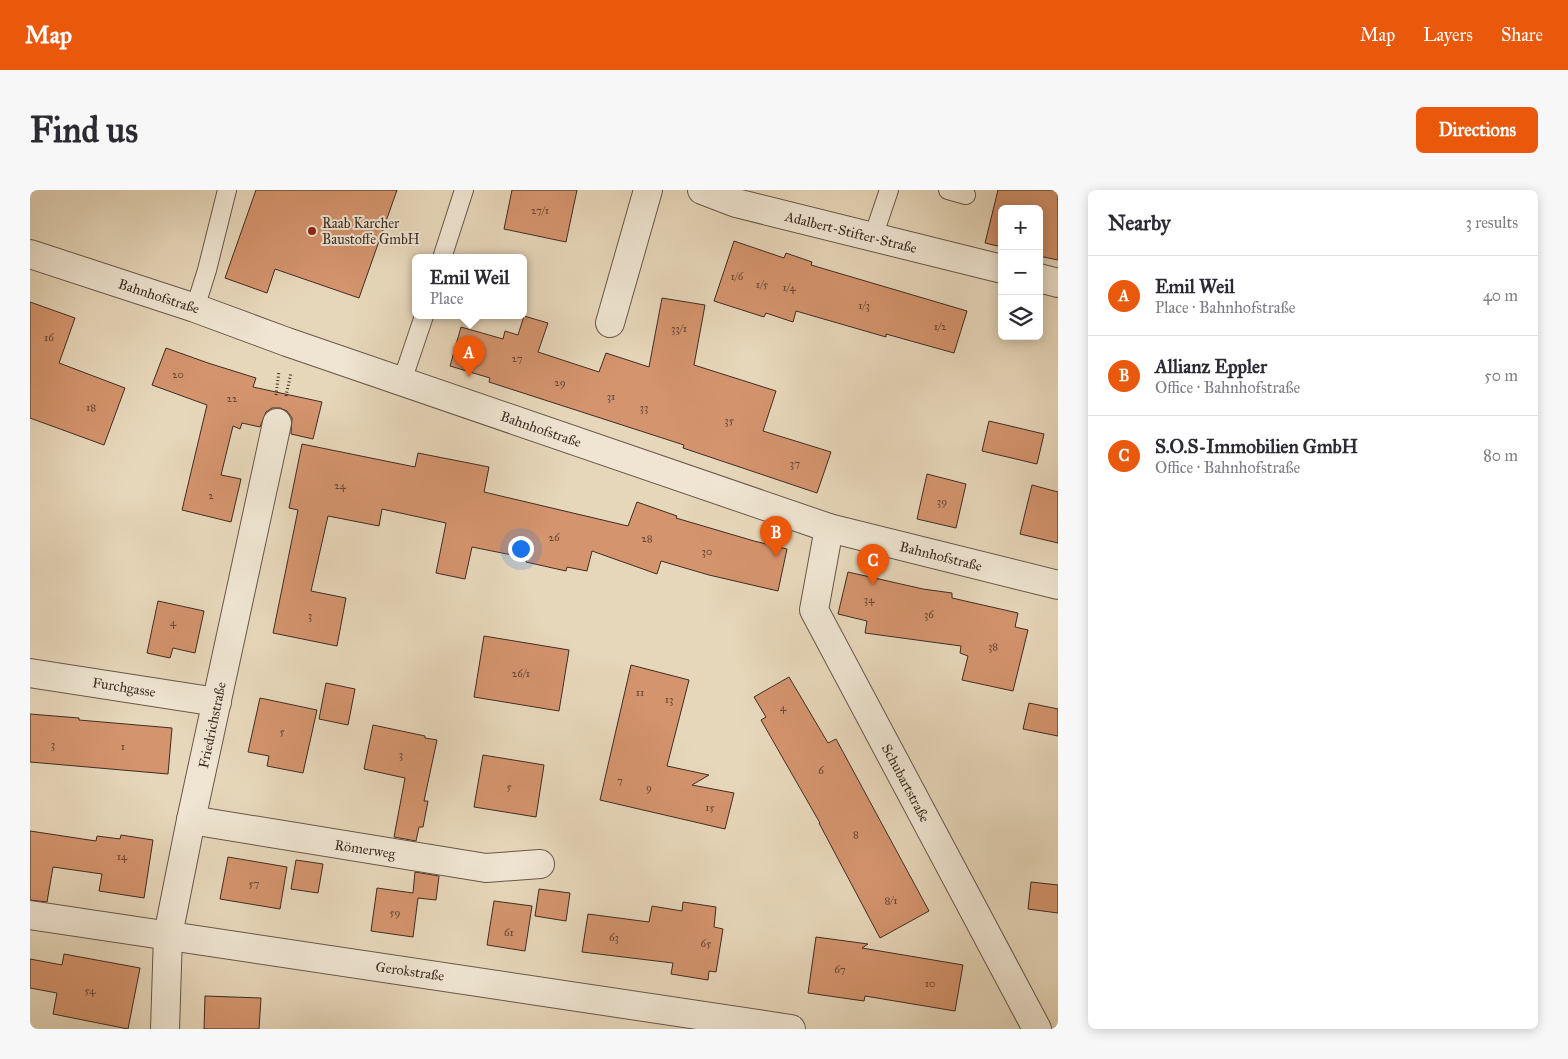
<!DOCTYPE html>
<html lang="en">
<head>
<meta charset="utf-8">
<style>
  body { margin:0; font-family:"IM FELL Great Primer",serif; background:#f7f7f7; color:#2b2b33 }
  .controls { position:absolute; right:15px; top:15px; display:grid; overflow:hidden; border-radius:8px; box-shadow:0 2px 12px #0003 }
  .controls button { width:45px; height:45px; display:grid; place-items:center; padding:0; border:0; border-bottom:1px solid #e1e1e2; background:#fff; color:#2b2b33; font:25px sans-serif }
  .you { position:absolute; left:490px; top:358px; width:18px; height:18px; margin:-12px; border:4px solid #fff; border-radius:50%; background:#1a73e8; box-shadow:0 0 0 8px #1a73e833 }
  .badge { display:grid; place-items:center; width:32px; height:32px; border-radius:50%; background:#ea580c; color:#fff; font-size:16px; font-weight:700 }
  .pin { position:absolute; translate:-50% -41px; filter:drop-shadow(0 1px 2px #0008) }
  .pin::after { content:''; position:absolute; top:26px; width:18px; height:15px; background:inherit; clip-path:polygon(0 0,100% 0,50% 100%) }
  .popup { position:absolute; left:382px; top:64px; width:115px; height:65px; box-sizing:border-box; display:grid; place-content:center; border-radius:8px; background:#fff; filter:drop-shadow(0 1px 4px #0005); font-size:16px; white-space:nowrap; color:#7c7c81 }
  .popup b { font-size:19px; color:#2b2b33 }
  .popup::after { content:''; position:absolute; left:50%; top:100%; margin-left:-10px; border:10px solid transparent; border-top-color:#fff }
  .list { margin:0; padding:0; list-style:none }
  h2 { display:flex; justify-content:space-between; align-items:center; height:65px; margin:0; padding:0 20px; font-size:21px }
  h2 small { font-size:16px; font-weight:400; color:#7c7c81 }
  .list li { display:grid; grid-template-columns:32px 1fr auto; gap:15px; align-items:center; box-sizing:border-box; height:80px; padding:0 20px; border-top:1px solid #e1e1e2 }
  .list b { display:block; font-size:19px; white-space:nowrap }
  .list p { margin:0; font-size:16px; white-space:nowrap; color:#7c7c81 }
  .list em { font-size:16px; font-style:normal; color:#7c7c81 }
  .icon { flex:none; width:28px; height:28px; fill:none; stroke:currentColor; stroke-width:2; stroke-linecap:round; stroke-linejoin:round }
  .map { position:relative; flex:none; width:1028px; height:839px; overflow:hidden; border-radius:8px }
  header { display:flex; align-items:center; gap:30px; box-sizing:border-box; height:70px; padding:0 25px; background:#ea580c; color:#fff }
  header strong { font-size:24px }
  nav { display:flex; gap:28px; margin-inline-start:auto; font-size:18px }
  .intro { display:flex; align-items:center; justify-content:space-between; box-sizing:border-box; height:120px; padding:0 30px }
  h1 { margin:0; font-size:35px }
  .button { padding:12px 22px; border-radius:8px; background:#ea580c; color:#fff; font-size:18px; font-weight:700 }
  main { display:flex; gap:30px; padding:0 30px }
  aside { flex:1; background:#fff; border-radius:8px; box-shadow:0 2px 12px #0003 }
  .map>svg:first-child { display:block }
  .building { fill:#d4946d; stroke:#3f2c25 }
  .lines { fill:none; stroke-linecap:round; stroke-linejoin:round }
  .service-casing { stroke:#69574a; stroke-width:20 }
  .minor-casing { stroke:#69574a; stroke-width:30 }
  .tertiary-casing { stroke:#69574a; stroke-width:30 }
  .path { stroke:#3f2c25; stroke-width:3; stroke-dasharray:1 2.5; stroke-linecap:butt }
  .service { stroke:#efe5d2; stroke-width:18 }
  .minor { stroke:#efe5d2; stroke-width:28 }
  .tertiary { stroke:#efe5d2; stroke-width:28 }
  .poi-dot { fill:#8f2418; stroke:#efe5d2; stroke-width:2 }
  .labels { text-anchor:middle; stroke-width:4; stroke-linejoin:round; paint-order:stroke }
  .number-label { font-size:11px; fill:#644637 }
  .poi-label { font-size:14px; fill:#3f2c25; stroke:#efe5d2; text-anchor:start }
  .street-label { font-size:14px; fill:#3f2c25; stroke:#efe5d2 }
</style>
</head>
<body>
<header>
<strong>Map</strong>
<nav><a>Map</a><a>Layers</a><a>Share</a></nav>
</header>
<div class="intro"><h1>Find us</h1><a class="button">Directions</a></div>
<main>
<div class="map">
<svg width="1028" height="839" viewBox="0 0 1028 839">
  <rect width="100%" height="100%" fill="#e7d7ba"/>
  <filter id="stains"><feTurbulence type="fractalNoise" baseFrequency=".004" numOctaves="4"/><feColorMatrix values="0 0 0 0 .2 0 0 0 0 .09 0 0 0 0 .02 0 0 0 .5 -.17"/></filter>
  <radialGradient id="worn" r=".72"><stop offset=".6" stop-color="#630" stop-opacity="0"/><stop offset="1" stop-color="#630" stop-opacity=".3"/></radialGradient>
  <!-- building -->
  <g class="building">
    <polygon points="226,0 367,0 329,108 245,79 237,103 195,88"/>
    <polygon points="482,0 547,0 536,52 474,39"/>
    <polygon points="968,0 1028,0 1028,70 1009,66 1009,19 972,19 972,57 955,53"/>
    <polygon points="704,51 754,68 756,63 782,72 781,75 937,121 924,163 856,144 856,147 766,121 763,132 736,123 734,127 684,111"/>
    <polygon points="632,108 675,115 664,175 746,201 733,241 801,262 787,303 653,258 654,255 459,192 460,188 420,176 431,137 473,149 475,141 488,145 494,126 518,133 508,162 569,182 576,163 619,177"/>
    <polygon points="0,112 45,128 29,173 95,198 74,255 0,228"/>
    <polygon points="136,158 178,173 226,188 223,197 292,212 283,249 261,244 262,228 257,221 250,218 242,218 236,222 230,237 212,233 210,239 203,236 191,285 211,289 201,332 152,320 177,215 122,195"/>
    <polygon points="959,231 1014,244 1007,274 952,261"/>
    <polygon points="272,254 385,277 388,263 459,277 454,302 598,336 607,312 647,326 646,328 724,351 757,359 748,401 679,385 631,371 627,384 562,361 557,381 537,377 536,381 496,372 497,368 442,357 435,389 406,383 416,333 352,319 349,336 298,326 281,401 316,408 307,456 243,443 268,320 259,318"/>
    <polygon points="897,284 936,294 926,338 887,329"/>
    <polygon points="1002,295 1028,302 1028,353 990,344"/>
    <polygon points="818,382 893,399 922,403 922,408 988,423 985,437 998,440 983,501 932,490 938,466 930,463 931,456 835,443 837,431 808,424"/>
    <polygon points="128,411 174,421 165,463 143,458 140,468 117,463"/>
    <polygon points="454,446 539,460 529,521 444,507"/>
    <polygon points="601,475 659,490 637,576 679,585 662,595 704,603 695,639 570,610"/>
    <polygon points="759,487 798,553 806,549 899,721 850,748 789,633 790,633 731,530 736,527 724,507"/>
    <polygon points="296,493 325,499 318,535 289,529"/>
    <polygon points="230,508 287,520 273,583 237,576 239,566 218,562"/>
    <polygon points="999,513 1028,519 1028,546 993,539"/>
    <polygon points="0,524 49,528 49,530 142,538 138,584 0,572"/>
    <polygon points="343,535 395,546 395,548 407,550 394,611 398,611 393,637 389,637 386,651 364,647 375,588 334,579"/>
    <polygon points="453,565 514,575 506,627 444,617"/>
    <polygon points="0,641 66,651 67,646 90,649 91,645 123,650 114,708 69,701 72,684 23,677 17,712 0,710"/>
    <polygon points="198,667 257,677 250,719 190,709"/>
    <polygon points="266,670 293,674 288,703 261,699"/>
    <polygon points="385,682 409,686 406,710 388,708 383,747 341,741 347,698 383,703"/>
    <polygon points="1001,692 1028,695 1028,723 998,719"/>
    <polygon points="509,699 540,703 536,731 505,726"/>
    <polygon points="464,711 502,716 495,761 457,755"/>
    <polygon points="653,712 686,717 684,737 693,739 686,782 679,781 678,790 641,784 643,773 552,762 558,724 619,732 622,716 652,721"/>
    <polygon points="786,747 838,754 832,758 933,775 925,821 835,806 834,811 778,803"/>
    <polygon points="34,764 110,778 98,839 23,824 27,803 0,798 0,769 32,775"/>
    <polygon points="175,806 231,808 229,839 174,839"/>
  </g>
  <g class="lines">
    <defs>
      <g id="service">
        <polyline points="918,0 936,5"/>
        <polyline points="843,47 859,0"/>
        <polyline points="412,68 434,0"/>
        <polyline points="165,118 177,80 197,0"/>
        <polyline points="372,191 394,126"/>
      </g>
      <g id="minor">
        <polyline points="672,0 706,13 972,79"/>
        <polyline points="1009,88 1028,93"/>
        <polyline points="580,133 618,0"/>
        <polyline points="799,338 784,420 1007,839"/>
        <polyline points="0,483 187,512"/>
        <polyline points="161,630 456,678 510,674"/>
        <polyline points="0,725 761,839"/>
        <polyline points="135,839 138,745 161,630 247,233"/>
      </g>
      <polyline id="tertiary" points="0,64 165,118 257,152 799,338 1028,395"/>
    </defs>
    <!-- service casing -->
    <use href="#service" class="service-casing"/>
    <!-- minor casing -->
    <use href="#minor" class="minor-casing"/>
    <!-- tertiary casing -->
    <use href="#tertiary" class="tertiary-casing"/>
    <!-- path -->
    <g class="path">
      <polyline points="246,205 249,181"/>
      <polyline points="256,206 261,183"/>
    </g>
    <!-- service -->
    <use href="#service" class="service"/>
    <!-- minor -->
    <use href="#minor" class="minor"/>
    <!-- tertiary -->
    <use href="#tertiary" class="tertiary"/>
  </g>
  <!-- markers -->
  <circle class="poi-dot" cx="282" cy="41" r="5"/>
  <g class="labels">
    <!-- number labels -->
    <g class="number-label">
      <text x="510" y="24">27/1</text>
      <text x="707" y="90">1/6</text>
      <text x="732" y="98">1/5</text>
      <text x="759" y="101">1/4</text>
      <text x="834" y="119">1/3</text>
      <text x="910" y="140">1/2</text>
      <text x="649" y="142">33/1</text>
      <text x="19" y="151">16</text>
      <text x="487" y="172">27</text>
      <text x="148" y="188">20</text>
      <text x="530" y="196">29</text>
      <text x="581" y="210">31</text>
      <text x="202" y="212">22</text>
      <text x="61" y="221">18</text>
      <text x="614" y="221">33</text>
      <text x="699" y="234">35</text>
      <text x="765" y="277">37</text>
      <text x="310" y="299">24</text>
      <text x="181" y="309">2</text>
      <text x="912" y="315">39</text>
      <text x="524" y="351">26</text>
      <text x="617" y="352">28</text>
      <text x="677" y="365">30</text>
      <text x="839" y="413">34</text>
      <text x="899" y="428">36</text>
      <text x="280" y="429">3</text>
      <text x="143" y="436">4</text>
      <text x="963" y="460">38</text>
      <text x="491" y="487">26/1</text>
      <text x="610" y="506">11</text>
      <text x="639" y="513">13</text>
      <text x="753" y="521">4</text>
      <text x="252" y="545">5</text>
      <text x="23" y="558">3</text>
      <text x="93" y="560">1</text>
      <text x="371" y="568">3</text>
      <text x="791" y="584">6</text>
      <text x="590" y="594">7</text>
      <text x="479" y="600">5</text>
      <text x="619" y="601">9</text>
      <text x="680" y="621">15</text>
      <text x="826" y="648">8</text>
      <text x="92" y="670">14</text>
      <text x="224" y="697">57</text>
      <text x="861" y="714">8/1</text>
      <text x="365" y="726">59</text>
      <text x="479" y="746">61</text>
      <text x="584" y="751">63</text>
      <text x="676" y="757">65</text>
      <text x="810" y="783">67</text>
      <text x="900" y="797">10</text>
      <text x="60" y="804">54</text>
    </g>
    <!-- poi labels -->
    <g class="poi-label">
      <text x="292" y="38">Raab Karcher<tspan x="292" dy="16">Baustoffe GmbH</tspan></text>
    </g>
    <!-- street labels -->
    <g class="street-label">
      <text transform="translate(821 42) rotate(14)" y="5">Adalbert-Stifter-Straße</text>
      <text transform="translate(129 106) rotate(18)" y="5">Bahnhofstraße</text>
      <text transform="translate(511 239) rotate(19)" y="5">Bahnhofstraße</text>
      <text transform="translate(911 366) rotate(14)" y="5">Bahnhofstraße</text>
      <text transform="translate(94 497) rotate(9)" y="5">Furchgasse</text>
      <text transform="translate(182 535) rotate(-78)" y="5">Friedrichstraße</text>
      <text transform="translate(876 593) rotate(62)" y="5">Schubartstraße</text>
      <text transform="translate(335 659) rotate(9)" y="5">Römerweg</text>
      <text transform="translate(380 781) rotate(8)" y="5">Gerokstraße</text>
    </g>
  </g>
  <rect width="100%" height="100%" filter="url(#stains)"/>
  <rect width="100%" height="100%" fill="url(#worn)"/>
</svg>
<div class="controls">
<button>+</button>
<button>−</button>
<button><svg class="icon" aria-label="layers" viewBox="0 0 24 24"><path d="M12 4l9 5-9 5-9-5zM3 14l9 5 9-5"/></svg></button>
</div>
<div class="you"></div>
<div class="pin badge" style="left:439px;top:187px">A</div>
<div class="popup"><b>Emil Weil</b>Place</div>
<div class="pin badge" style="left:746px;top:367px">B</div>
<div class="pin badge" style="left:843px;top:395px">C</div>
</div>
<aside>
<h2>Nearby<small>3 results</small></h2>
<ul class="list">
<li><span class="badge">A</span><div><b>Emil Weil</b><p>Place · Bahnhofstraße</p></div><em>40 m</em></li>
<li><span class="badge">B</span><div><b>Allianz Eppler</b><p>Office · Bahnhofstraße</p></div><em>50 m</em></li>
<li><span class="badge">C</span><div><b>S.O.S-Immobilien GmbH</b><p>Office · Bahnhofstraße</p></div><em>80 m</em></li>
</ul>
</aside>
</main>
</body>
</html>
